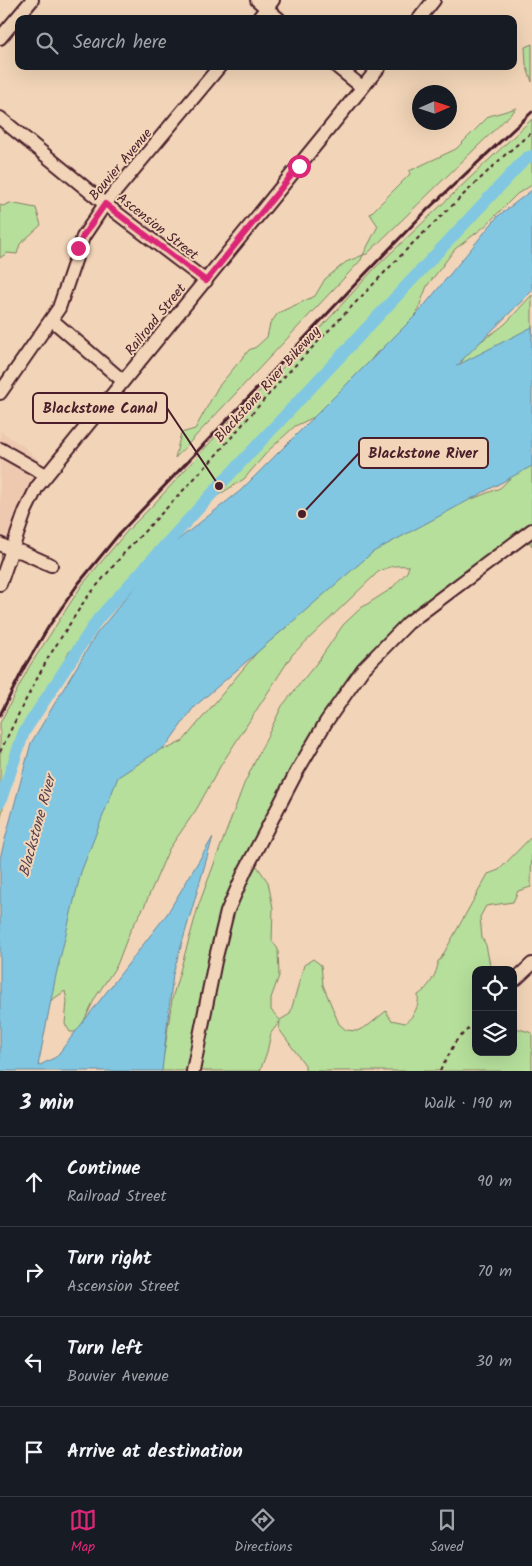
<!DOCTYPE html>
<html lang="en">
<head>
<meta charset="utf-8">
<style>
  body { margin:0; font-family:Kalam,sans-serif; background:#20242c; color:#f1f3f6 }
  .controls { position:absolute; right:15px; bottom:15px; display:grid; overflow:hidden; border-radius:10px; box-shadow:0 5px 20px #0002 }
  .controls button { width:45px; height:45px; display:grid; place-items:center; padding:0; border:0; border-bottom:1px solid #363941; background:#171b24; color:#f1f3f6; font:25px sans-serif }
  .compass { position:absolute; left:412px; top:85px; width:45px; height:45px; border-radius:50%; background:#171b24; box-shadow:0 5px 20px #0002; rotate:87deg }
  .stop { position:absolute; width:15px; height:15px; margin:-11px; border:4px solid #db2777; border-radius:50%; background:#fff }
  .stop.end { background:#db2777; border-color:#fff; box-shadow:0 1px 5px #0008 }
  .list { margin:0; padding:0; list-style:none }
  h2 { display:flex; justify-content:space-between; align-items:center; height:65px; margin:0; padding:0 20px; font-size:21px }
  h2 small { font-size:16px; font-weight:400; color:#9ea1a6 }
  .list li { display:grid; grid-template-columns:32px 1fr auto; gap:15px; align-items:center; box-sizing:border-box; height:90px; padding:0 20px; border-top:1px solid #363941 }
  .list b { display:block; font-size:19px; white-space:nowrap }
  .list p { margin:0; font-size:16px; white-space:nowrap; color:#9ea1a6 }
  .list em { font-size:16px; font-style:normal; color:#9ea1a6 }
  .icon { flex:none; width:28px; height:28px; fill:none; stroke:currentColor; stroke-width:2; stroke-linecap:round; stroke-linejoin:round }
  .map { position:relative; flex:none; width:532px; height:1071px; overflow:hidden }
  .search { position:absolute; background:#171b24; box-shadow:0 5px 20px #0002; left:15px; right:15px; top:15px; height:55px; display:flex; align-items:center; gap:12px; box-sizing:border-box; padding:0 18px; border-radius:10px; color:#9ea1a6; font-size:19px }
  .sheet { height:425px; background:#171b24 }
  nav { display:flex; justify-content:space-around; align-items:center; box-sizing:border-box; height:70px; border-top:1px solid #363941; background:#171b24; font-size:14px; color:#9ea1a6 }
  nav a { display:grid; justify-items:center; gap:2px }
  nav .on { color:#db2777 }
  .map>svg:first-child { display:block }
  .built { fill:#eec9b0 }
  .green { fill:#b6df9b; stroke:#807f63 }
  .water { fill:#81c7e2; stroke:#6b8499 }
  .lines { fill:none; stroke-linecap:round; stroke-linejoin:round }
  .canal { stroke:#81c7e2; stroke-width:12 }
  .minor-casing { stroke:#4a1f2b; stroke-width:16 }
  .path { stroke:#4a1f2b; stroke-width:2; stroke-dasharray:4 4; stroke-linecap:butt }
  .minor { stroke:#f2d5b8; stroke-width:12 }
  .rail { stroke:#4a1f2b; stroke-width:3 }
  .route { stroke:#db2777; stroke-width:6 }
  .labels { text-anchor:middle; stroke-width:4; stroke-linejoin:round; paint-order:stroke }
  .street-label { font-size:14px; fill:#4a1f2b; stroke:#f2d5b8 }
  .water-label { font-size:15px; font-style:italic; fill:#554150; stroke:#f2d5b8 }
  .leader { fill:none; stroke:#4a1f2b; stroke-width:2 }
  .callout-dot { fill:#4a1f2b; stroke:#f2d5b8; stroke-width:2 }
  .callout { fill:#f2d5b8; stroke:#4a1f2b; stroke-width:2 }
  .callout-label { font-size:15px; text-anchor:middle; font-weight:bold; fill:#4a1f2b }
</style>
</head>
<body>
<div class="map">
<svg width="532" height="1071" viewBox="0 0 532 1071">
  <rect width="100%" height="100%" fill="#f2d5b8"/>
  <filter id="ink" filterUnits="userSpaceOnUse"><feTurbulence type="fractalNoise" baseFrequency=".02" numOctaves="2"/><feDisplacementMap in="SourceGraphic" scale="10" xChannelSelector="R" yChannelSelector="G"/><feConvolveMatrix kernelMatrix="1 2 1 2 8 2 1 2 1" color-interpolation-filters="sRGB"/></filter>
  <g filter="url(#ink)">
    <!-- built -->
    <polygon class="built" points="0,431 25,447 47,468 10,547 0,545"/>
    <!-- green -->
    <g class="green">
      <polygon points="532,44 532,82 526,65 525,47"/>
      <polygon points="517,108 367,254 363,255 361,260 175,458 181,433 195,429 218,387 249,350 256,347 267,337 270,324 278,313 315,296 325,279 346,262 363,255 378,226 370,214 410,174 409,171 456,149 489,116"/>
      <polygon points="532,119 532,185 517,194 484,227 455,249 427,286 407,338 398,344 378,351 350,386 325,412 295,426 269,450 244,479 196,509 159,544 123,585 97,625 69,652 59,672 32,712 10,774 0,822 0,723 29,667 82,585 128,530 153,505 228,423 306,344 374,269"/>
      <polygon points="10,203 36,208 41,225 20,244 17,254 7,253 0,258 0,205 3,206"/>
      <path d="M532,295V336L458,370C466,346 487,339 505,324C514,315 523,304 532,295Z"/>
      <path d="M532,457V546L526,537L452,589L366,666L252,859L268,882L273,908L272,941L278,949L279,976L271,998V1010L280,1020L290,1014L304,965L313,959L321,965L323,985L339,1024L346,1030L357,1031L369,1025L386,1011L391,1020L405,1023C413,1017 420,1006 418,995C428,989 438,973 438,961L440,960L488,874L499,870L532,836L531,887L518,891L513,902L486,906L480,917L482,938L486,945L491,970H476V1052H513V1027L532,1033V1071H305V1065L279,1029L280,1021L271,1033L267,1052L260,1071H160L165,1048L172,999L199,904L244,784L282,706L319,660L343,625L361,608L391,589L407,572L409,566C396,565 390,566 378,572L292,655L221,765L196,810L169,849L144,907L130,931L117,965L95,998L82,1025L77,1032H70L65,1024L67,1001L65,991L49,1002L53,975L59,965L57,917L122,754L169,748L183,741L258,651L290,624L341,571L435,502L472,499L500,488Z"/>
    </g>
    <!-- water -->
    <polygon class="water" points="532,190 532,291 456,366 532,327 532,466 373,552 194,707 166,746 118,777 81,872 56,975 38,1066 56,1057 167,914 213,837 173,974 162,1071 0,1071 0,858 31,743 97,633 165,550 240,491 418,313 498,216"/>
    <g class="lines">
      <!-- canal -->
      <polyline class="canal" points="0,802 24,732 98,619 219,486 526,158 532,156"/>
      <defs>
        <g id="minor">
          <polyline points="257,0 279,19"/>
          <polyline points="258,19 273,0"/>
          <polyline points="419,19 434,0"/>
          <polyline points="0,38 32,0"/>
          <polyline points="336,66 362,87"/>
          <polyline points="0,118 105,204 206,281"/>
          <polyline points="52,320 123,381"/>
          <polyline points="0,393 59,308 83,237 105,204 220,66"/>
          <polyline points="0,449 46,475"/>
          <polyline points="0,544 11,550 22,552 51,565"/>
          <polyline points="0,584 25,512 37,487 380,66"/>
          <polyline points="516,979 532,964"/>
          <polyline points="193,1071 215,961 227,912 245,871 296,773 326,722 363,669 408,623 532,530"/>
        </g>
      </defs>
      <!-- minor casing -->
      <use href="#minor" class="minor-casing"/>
      <!-- path -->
      <g class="path">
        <polyline points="0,752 22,707 48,658 85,600 125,552 210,462 282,379 411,245 506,154 532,132"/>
        <polyline points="440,1071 456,1041 476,1021"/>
      </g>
      <!-- minor -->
      <use href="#minor" class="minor"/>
      <!-- rail -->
      <polyline class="rail" points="0,715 25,666 49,626 78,584 119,534 365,274 428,209 532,112"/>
    </g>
  </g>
  <g class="lines" filter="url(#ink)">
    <!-- route -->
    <polyline class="route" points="78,248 83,236 105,204 206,281 299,166"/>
  </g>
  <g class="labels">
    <!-- street labels -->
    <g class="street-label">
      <text transform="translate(120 164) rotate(-50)" y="5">Bouvier Avenue</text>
      <text transform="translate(158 226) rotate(38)" y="5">Ascension Street</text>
      <text transform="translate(155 319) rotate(-51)" y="5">Railroad Street</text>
      <text transform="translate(267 384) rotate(-48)" y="5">Blackstone River Bikeway</text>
    </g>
    <!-- water labels -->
    <g class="water-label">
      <text transform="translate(37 826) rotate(-75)" y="5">Blackstone River</text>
    </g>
  </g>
  <!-- callouts -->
  <path class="leader" d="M219 486L167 408M302 514L359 453"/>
  <g class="callout-dot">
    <circle cx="219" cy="486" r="5"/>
    <circle cx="302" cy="514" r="5"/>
  </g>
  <g class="callout">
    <rect x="33" y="393" width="134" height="30" rx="5"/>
    <rect x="359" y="438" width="129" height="30" rx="5"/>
  </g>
  <g class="callout-label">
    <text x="100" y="413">Blackstone Canal</text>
    <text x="423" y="458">Blackstone River</text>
  </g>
</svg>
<div class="controls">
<button><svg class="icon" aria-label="locate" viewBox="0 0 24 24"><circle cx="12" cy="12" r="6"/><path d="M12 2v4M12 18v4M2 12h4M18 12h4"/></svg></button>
<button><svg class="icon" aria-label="layers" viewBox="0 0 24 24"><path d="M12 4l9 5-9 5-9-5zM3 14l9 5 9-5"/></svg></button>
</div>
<svg class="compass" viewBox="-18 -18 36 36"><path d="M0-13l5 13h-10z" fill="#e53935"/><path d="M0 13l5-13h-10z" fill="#9ea1a6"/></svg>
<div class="stop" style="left:299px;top:166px"></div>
<div class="stop end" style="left:78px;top:248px"></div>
<div class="search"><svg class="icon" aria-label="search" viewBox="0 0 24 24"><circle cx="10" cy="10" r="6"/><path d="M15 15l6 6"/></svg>Search here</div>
</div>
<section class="sheet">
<h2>3 min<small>Walk · 190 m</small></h2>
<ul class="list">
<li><svg class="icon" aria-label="ahead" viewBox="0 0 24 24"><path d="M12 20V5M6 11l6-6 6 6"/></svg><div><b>Continue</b><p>Railroad Street</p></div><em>90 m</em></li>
<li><svg class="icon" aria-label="right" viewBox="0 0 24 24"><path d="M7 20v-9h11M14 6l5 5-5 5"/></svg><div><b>Turn right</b><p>Ascension Street</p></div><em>70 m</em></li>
<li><svg class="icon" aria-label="left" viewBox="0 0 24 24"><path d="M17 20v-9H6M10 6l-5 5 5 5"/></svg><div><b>Turn left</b><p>Bouvier Avenue</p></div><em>30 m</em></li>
<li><svg class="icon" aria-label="arrive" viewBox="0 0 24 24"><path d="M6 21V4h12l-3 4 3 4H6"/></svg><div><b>Arrive at destination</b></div></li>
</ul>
</section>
<nav>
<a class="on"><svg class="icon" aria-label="map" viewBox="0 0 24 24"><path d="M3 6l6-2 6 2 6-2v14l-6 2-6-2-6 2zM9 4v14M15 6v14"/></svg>Map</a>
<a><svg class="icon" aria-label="directions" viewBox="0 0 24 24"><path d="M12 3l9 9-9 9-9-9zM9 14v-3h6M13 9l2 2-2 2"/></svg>Directions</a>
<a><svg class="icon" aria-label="saved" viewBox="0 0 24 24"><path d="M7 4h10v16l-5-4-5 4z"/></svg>Saved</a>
</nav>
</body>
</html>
